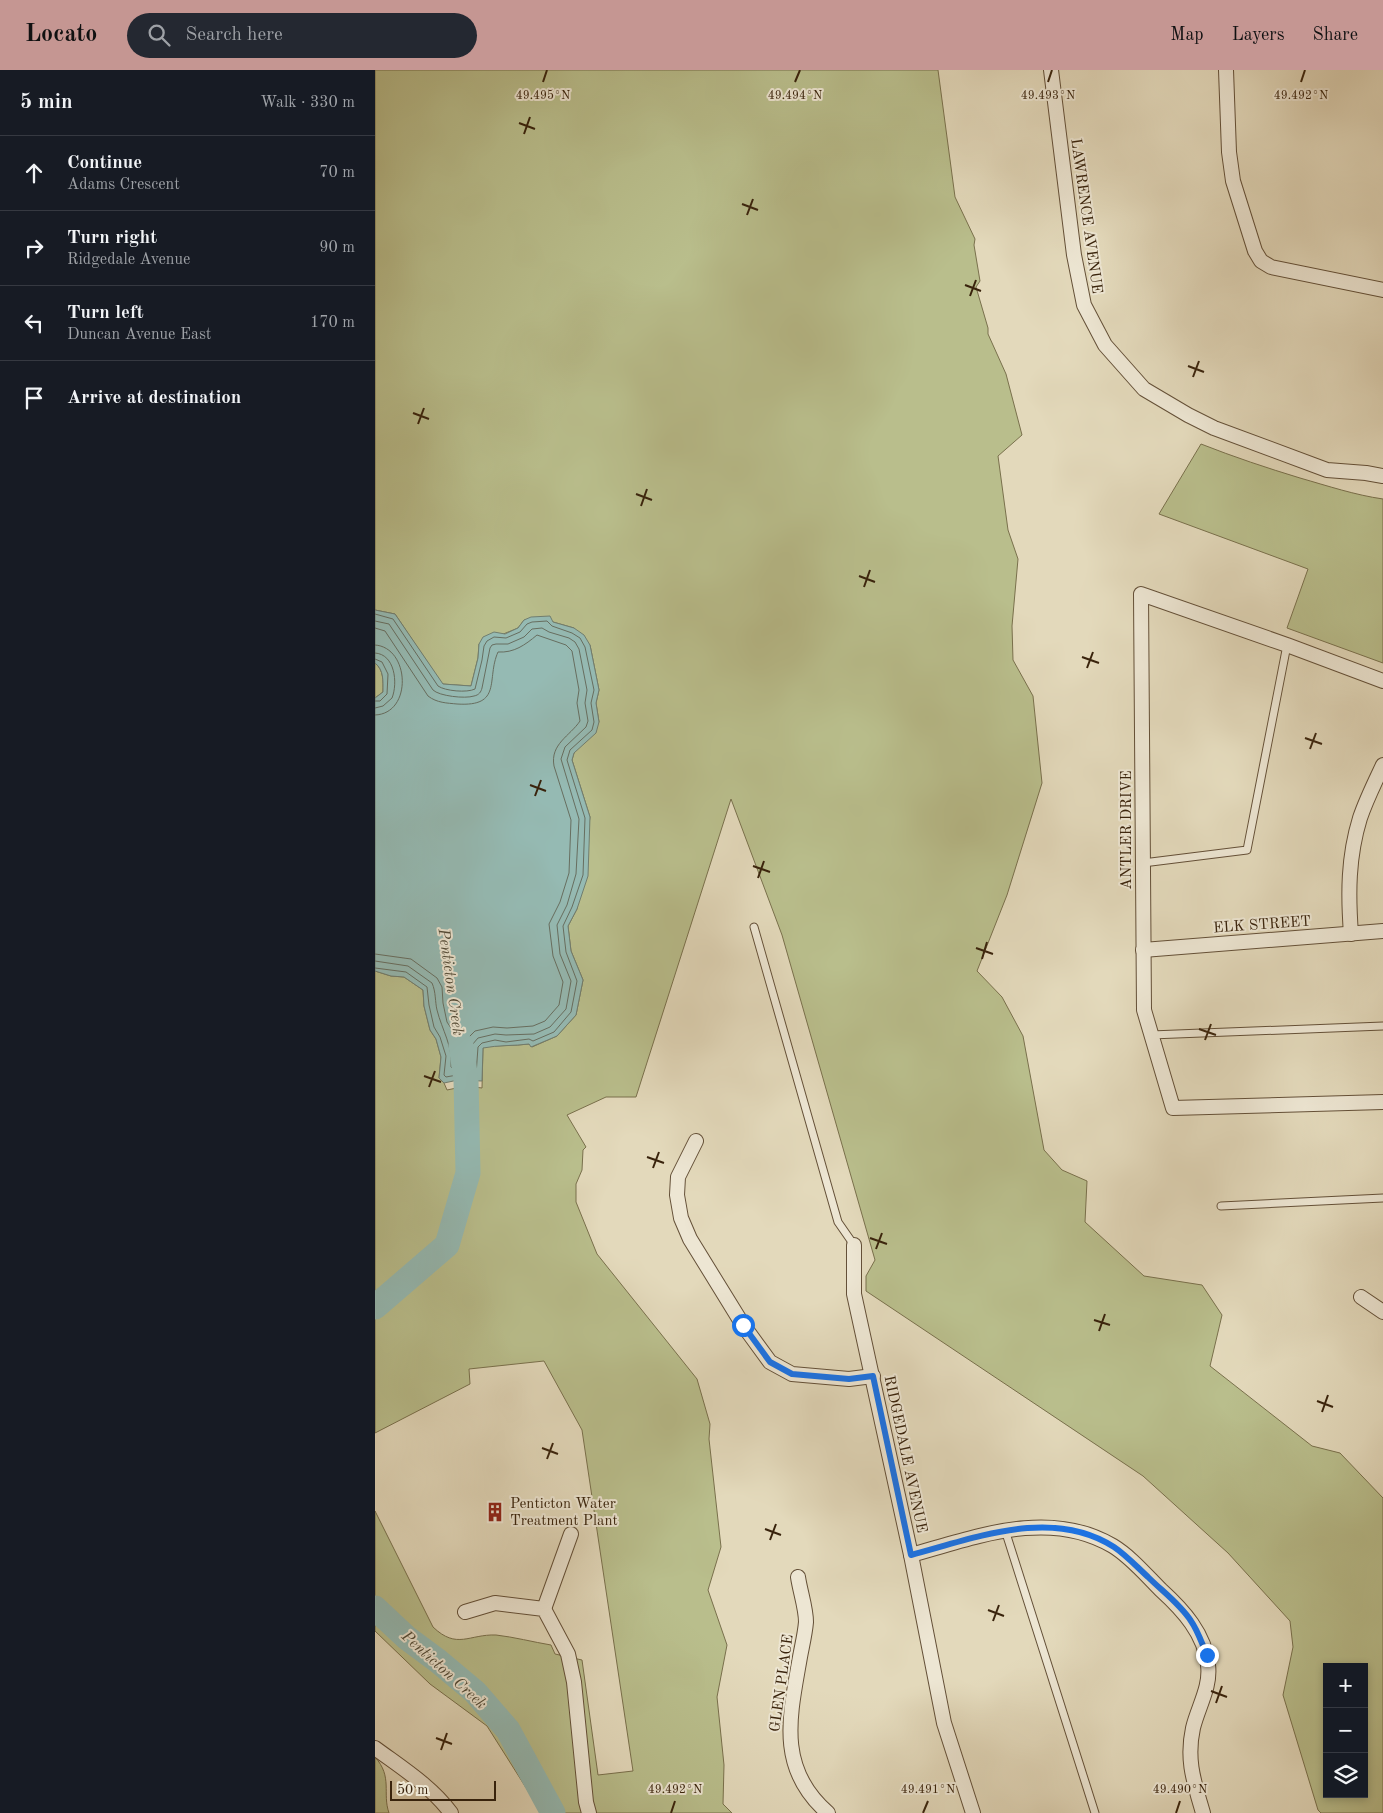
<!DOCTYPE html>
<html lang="en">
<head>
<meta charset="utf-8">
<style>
  body { margin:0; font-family:"Old Standard TT",serif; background:#242831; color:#f1f3f6 }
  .controls { position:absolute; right:15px; bottom:15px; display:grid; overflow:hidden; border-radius:0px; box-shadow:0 2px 8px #0003 }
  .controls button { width:45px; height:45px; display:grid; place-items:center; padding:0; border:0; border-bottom:1px solid #363941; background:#171b24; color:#f1f3f6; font:25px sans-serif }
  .scale { position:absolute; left:15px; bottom:12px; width:106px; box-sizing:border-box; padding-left:5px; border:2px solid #39230c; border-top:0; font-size:14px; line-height:18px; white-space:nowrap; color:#39230c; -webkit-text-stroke:4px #ede6d3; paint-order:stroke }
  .stop { position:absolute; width:15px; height:15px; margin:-11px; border:4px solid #1a73e8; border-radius:50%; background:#fff }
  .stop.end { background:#1a73e8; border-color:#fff; box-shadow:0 1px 5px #0008 }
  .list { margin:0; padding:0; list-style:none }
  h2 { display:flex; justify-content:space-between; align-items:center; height:65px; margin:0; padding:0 20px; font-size:21px }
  h2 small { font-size:16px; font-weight:400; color:#9ea1a6 }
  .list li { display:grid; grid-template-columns:32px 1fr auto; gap:15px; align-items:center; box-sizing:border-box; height:75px; padding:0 20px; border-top:1px solid #363941 }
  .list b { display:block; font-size:19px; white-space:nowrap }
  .list p { margin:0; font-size:16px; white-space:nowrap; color:#9ea1a6 }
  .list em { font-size:16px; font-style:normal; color:#9ea1a6 }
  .icon { flex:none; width:28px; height:28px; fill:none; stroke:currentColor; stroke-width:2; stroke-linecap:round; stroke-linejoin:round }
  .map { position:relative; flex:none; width:1008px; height:1743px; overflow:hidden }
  header { display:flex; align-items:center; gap:30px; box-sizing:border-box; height:70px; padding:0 25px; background:#c59692; color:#111 }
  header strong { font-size:24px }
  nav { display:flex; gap:28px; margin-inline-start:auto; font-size:18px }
  .search { width:350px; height:45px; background:#242831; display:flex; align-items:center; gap:12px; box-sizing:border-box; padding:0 18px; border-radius:28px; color:#9ea1a6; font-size:19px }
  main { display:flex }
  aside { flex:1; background:#171b24 }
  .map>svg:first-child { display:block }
  .green { fill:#b9be8c; stroke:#79704c; fill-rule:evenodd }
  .water { fill:#95bab3; stroke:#707e70 }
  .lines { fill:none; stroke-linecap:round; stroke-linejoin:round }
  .shore { stroke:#676e60; stroke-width:1 }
  .river { stroke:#95bab3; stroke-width:25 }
  .service-casing { stroke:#645038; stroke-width:9 }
  .minor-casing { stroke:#645038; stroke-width:16 }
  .service { stroke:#ede6d3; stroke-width:7 }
  .minor { stroke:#ede6d3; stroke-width:14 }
  .route { stroke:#1a73e8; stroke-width:6 }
  .ticks { fill:none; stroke:#39230c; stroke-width:2 }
  .labels { text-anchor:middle; stroke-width:4; stroke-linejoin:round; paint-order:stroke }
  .street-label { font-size:15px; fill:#39230c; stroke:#ede6d3 }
  .poi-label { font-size:15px; fill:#39230c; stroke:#ede6d3; text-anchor:start }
  .water-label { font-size:16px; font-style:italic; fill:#504936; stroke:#ede6d3 }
  .ticks-label { font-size:12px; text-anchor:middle; fill:#39230c; stroke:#ede6d3; stroke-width:4; stroke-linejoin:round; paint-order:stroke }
</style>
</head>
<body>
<header>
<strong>Locato</strong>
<div class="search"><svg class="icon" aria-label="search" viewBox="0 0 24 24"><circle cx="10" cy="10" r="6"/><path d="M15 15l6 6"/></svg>Search here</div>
<nav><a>Map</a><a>Layers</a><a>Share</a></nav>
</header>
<main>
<aside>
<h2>5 min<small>Walk · 330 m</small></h2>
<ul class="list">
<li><svg class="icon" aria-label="ahead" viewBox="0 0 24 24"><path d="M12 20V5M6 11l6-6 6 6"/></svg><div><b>Continue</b><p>Adams Crescent</p></div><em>70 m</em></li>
<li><svg class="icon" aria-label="right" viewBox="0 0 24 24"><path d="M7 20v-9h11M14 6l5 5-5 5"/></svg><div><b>Turn right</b><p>Ridgedale Avenue</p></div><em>90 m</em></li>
<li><svg class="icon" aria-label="left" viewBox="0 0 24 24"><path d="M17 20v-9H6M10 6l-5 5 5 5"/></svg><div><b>Turn left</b><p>Duncan Avenue East</p></div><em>170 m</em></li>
<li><svg class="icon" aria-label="arrive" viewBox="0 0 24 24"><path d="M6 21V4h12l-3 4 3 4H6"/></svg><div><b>Arrive at destination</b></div></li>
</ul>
</aside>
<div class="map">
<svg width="1008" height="1743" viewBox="0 0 1008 1743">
  <rect width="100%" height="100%" fill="#e3d9bb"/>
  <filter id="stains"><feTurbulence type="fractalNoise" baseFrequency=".004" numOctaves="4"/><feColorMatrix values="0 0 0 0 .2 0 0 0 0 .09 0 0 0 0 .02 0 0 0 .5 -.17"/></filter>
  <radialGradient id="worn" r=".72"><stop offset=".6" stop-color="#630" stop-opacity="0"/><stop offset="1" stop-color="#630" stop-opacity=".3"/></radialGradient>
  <!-- green -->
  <g class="green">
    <path d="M0,0H563L580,127L600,169L599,175L605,211L601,217L613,258V264L631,304L647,365L623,386L633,460L643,489L637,556L638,590L658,626L667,713L632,825L602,901L627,927L648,966L669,1080L687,1100L712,1111L710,1152L769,1206L827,1215L847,1245L835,1296L937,1376L965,1383L1008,1428V1743H946L943,1740L908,1625L918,1577L915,1551L853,1483L768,1406L491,1221V1206L500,1190L407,865L356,729L261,1027H231L192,1045L211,1077L208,1080L207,1100L201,1114V1132L222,1184L322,1309L335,1354L334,1369L346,1477L333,1520L352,1575L342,1627L349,1695L348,1734L357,1743H167L112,1656L55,1614L0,1561V1441L58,1557C82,1580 94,1564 121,1565C139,1567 158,1572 176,1575L180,1584L207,1590L223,1705L258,1701L207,1360L169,1291L94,1299L95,1314L0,1363V901L16,906L29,907L48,920L49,936L55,960L61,969L66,987L64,1008L69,1013L72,1020L91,1016L107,1018L108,977C123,975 139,976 154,974L157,977L182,966L201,945L208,910L196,881L193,856L202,839L215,747L197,690L199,683L224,652L221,633L224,620L215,575L199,558L178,552L149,550L143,558L104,574L103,588L96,616L67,614L20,544L0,540ZM952,1597H989V1724H952Z"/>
    <path d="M826,374C859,387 892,398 925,408C953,416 980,425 1008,429V593L912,558L933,499L784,444Z"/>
    <path d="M0,593C9,600 8,611 8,622L0,628Z"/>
    <path d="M0,1687C18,1707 7,1723 14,1743H0Z"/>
  </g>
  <!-- water -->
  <path class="water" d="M0,540L20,544L68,614L96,616L103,588L104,574L108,567L119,562L130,564L143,558L149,550L156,547L175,546L178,552L199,558L209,565L215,575L224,620L221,633L224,652L221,663L199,683L197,690L215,747L213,806L202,839L193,856L196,881L208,910L201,945L182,966L156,977L154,974C139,976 123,975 108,978L107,1011L83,1010L69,1013L64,1008L66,987L61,969L55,960L49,936L48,920L29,907L16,906L0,901V628L8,622C8,611 9,600 0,593Z"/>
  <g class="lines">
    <!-- shore -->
    <g class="shore">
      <path d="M0,544L18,549L63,616C70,621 92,623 100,619L107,590L109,576L112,571L119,567L131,568L145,562L152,554L157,552L172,551L177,556L197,563L205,568L210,577L219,620L216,633L219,652L217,660L195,680L192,690L210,748L208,805L197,837L188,856L191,882L202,911L196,942L179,962L158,971L154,969L131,972L120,970L107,973L103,977L101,1005H82L71,1007L69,1005L71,986L65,967L59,957L54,935L52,917L31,902L0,898"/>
      <path d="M0,551L14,554L58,620C64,626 90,629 99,626C104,625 106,622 107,618L115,578L117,575L121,574H133L149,567L157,559L167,558L174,562L194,568L200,572L204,579L212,620L210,633L213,651L211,657L190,677L186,689L204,749L201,804L192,835L182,855L185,884L196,911L191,939L175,957L159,964L131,965L120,964L103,968L97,975L96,998L78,999L76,997C78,976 67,960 62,940C60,932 61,922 57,913L33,896L0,891"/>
      <path d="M0,558L10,561L53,626C62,633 72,633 82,634C128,637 111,609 123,582C139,583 150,575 162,565L191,575L197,581L204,620L202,633L205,651C195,666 175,674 179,696L196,750L194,803L185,832L174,854L178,886L188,912L184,935L170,951L158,956L132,958L118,957L100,961L92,969L89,984L86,985L78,961L72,952L68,933L67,917L62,908L36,889L0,884"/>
      <path d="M0,575C35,577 38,644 0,645"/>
      <path d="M0,583C20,584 23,613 17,628L8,636L0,638"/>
      <polyline points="0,589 7,592 13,604 12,624 5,631 0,631"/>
    </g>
    <!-- river -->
    <g class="river">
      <polyline points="0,1237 72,1175 93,1103 91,1010 86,975"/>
      <polyline points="0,1538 32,1568 63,1591 100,1622 133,1660 178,1743"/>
    </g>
    <defs>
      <g id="service">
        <polyline points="768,793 872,780 912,575"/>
        <polyline points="379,857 463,1152 479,1175"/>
        <polyline points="776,965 1008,956"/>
        <polyline points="846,1136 1008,1128"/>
        <polyline points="630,1460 720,1743"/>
      </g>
      <g id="minor">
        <polyline points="676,0 699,185 709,235 730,275 769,319 813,345 839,358 952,400 991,403 1008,406"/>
        <polyline points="851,0 854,82 858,111 880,181 886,191 896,197 1008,220"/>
        <polyline points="1008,611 912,575 766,524 769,940 798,1038 1008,1032"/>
        <path d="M976,864C973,824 973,787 985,748C991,730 1000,712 1008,695"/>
        <polyline points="768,880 1008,861"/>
        <polyline points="321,1071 303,1107 302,1125 306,1148 315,1169 368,1255 395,1292 417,1304 474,1309 498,1306"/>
        <polyline points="479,1175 479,1224 536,1485 569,1653 598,1743"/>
        <polyline points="986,1227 1008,1242"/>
        <path d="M536,1485C601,1467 674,1438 738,1476C756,1487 771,1505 786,1520C808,1540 830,1564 833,1595C836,1617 823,1637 818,1658C811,1690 819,1712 828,1743"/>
        <path d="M423,1507C425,1521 431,1538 431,1552C430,1564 427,1576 425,1587C415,1645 401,1698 453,1743"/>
        <polyline points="169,1539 196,1464"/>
        <polyline points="90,1542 120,1533 169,1539 193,1584 199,1612 211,1732 214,1743"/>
        <path d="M0,1678C27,1698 56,1716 76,1743"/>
      </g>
    </defs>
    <!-- service casing -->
    <use href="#service" class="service-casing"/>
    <!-- minor casing -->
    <use href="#minor" class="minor-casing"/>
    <!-- service -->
    <use href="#service" class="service"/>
    <!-- minor -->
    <use href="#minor" class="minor"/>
  </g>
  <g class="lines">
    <!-- route -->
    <path class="route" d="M368,1255L395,1292L417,1304L474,1309L498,1306L536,1485C600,1468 677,1437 739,1477C751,1485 762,1497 773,1507C787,1521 805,1534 816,1551C823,1561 827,1574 832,1585"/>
  </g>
  <!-- ticks -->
  <path class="ticks" d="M168,12L172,0M420,12L425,0M673,12L677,0M926,12L930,0M144,53L160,59M149,64L155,47M367,134L383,140M372,145L378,129M590,215L606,221M595,226L601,210M813,296L829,302M818,307L824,291M38,343L54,349M43,354L49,338M261,424L277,430M266,436L272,419M484,506L500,512M489,517L495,500M707,587L724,593M712,598L718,582M930,668L947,674M935,679L941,663M155,715L171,721M160,726L166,710M378,796L395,802M383,808L389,791M601,878L618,884M607,889L612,872M824,959L841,965M830,970L836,954M49,1006L66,1012M54,1017L60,1001M272,1087L289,1093M278,1098L284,1082M495,1168L512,1174M501,1179L507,1163M719,1250L735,1255M724,1261L730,1244M942,1331L958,1337M947,1342L953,1325M167,1378L183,1384M172,1389L178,1373M390,1459L406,1465M395,1470L401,1454M613,1540L629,1546M618,1551L624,1535M836,1621L852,1627M841,1633L847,1616M61,1668L77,1674M66,1680L72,1663M296,1743L300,1731M548,1743L553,1731M801,1743L805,1731"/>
  <!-- icons -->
  <defs>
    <symbol id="building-bare" viewBox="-9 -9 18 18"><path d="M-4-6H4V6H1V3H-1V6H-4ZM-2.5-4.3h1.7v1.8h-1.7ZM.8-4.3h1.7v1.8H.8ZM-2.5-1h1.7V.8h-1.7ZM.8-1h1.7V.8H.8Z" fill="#8f2418" stroke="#ede6d3" stroke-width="2.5" paint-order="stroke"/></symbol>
  </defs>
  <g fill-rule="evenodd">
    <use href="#building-bare" x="106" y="1428" width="28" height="28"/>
  </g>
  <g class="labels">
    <!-- street labels -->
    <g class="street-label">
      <text transform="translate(712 146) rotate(82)" y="5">LAWRENCE AVENUE</text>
      <text transform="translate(751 760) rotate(-90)" y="5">ANTLER DRIVE</text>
      <text transform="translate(887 854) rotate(-4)" y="5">ELK STREET</text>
      <text transform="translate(531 1384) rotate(78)" y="5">RIDGEDALE AVENUE</text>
      <text transform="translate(406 1613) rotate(-82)" y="5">GLEN PLACE</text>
    </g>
    <!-- poi labels -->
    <g class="poi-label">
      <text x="135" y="1438">Penticton Water<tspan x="135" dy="17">Treatment Plant</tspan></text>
    </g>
    <!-- water labels -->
    <g class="water-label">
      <text transform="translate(77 912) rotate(82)" y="6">Penticton Creek</text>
      <text transform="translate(70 1599) rotate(42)" y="6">Penticton Creek</text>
    </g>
  </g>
  <g class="ticks-label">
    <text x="168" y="29">49.495°N</text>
    <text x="420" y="29">49.494°N</text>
    <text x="673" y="29">49.493°N</text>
    <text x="926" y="29">49.492°N</text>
    <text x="300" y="1723">49.492°N</text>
    <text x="553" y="1723">49.491°N</text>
    <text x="805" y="1723">49.490°N</text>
  </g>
  <rect width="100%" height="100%" filter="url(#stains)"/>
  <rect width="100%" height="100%" fill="url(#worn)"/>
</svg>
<div class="controls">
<button>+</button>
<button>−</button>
<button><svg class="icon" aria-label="layers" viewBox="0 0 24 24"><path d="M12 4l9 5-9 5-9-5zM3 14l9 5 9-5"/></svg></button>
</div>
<div class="scale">50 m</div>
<div class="stop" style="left:368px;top:1255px"></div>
<div class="stop end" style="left:832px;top:1585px"></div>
</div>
</main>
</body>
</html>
